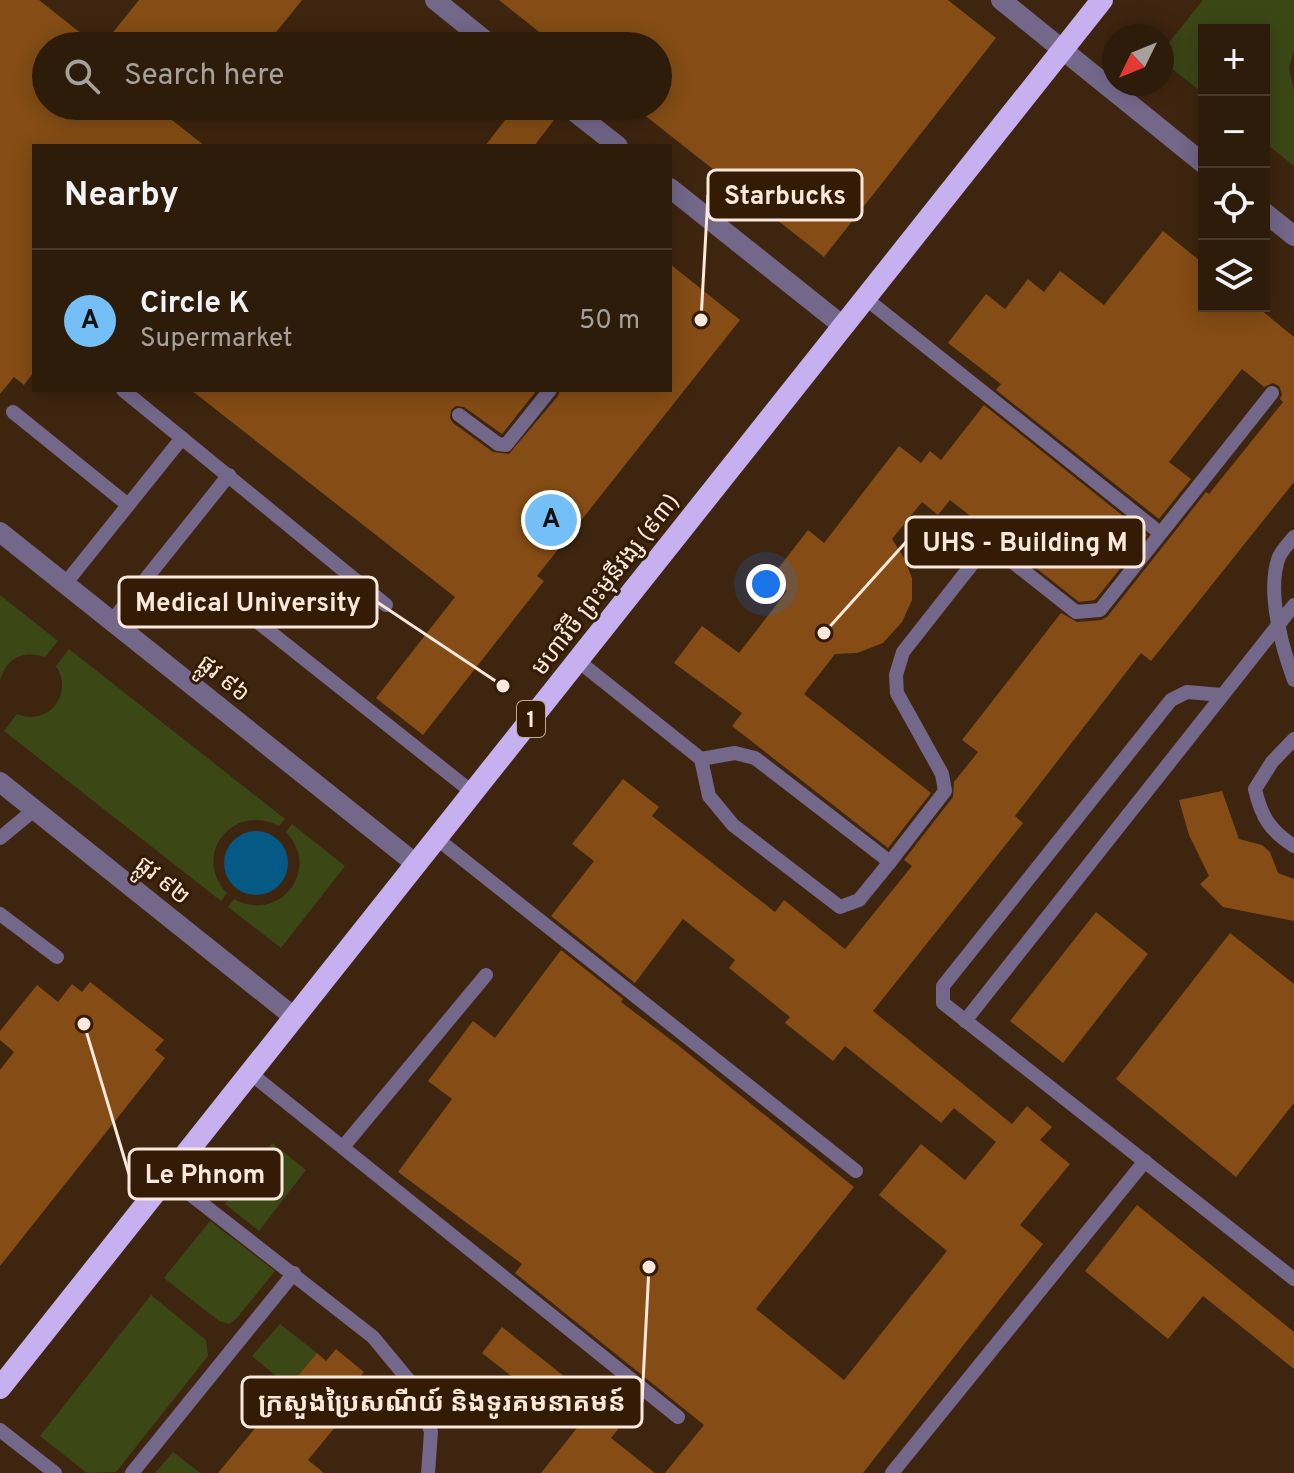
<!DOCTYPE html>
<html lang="en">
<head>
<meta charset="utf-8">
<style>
  body { margin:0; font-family:Overpass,"Noto Sans Khmer",sans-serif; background:#362514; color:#f1f3f6 }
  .controls { position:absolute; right:24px; top:24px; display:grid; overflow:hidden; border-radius:0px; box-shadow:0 4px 20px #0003 }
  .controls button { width:72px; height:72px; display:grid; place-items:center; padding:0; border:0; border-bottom:2px solid #493a2c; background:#2e1c0b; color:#f1f3f6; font:40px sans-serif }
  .compass { position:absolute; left:1102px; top:24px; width:72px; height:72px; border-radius:50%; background:#2e1c0b; box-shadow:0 4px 20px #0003; rotate:227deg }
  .you { position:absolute; left:766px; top:584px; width:28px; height:28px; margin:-20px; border:6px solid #fff; border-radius:50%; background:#1a73e8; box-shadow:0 0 0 12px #1a73e833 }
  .badge { display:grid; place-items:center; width:52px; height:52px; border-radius:50%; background:#74c0f6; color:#111; font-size:26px; font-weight:700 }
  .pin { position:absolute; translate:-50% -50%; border:4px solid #fff; box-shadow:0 2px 8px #0006 }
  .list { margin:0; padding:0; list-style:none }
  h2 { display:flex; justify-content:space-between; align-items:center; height:104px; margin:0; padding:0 32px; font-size:34px }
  h2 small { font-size:26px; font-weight:400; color:#a7a19d }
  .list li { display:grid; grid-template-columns:52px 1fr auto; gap:24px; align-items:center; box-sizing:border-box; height:144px; padding:0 32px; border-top:2px solid #493a2c }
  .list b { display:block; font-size:30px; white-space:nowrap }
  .list p { margin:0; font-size:26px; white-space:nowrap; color:#a7a19d }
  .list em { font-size:26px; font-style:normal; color:#a7a19d }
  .icon { flex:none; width:44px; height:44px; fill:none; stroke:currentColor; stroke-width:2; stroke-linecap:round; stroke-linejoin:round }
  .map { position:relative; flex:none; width:1294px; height:1473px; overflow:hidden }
  .search { position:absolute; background:#2e1c0b; box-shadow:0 4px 20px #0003; left:32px; top:32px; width:640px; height:88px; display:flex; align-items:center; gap:20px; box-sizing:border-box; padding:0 28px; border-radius:44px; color:#a7a19d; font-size:30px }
  .panel { position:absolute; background:#2e1c0b; box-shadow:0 4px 20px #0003; left:32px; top:144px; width:640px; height:248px; border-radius:0px }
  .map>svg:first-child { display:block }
  .green { fill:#3c4716 }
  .water { fill:#045985 }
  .building { fill:#854d15 }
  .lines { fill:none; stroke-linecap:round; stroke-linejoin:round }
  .service { stroke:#73678a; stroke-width:14 }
  .minor { stroke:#73678a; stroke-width:20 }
  .tertiary { stroke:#73678a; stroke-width:20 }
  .trunk { stroke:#c6b0f0; stroke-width:22 }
  .labels { text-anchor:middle; stroke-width:6; stroke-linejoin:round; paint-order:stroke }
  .shield { fill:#341b05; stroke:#beaa9b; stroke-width:2 }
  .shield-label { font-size:22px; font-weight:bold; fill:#f9e8db }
  .street-label { font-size:24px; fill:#f9e8db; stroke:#341b05 }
  .leader { fill:none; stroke:#f9e8db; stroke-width:3 }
  .callout-dot { fill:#f9e8db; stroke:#341b05; stroke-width:3 }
  .callout { fill:#341b05; stroke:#f9e8db; stroke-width:3 }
  .callout-label { font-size:26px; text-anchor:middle; font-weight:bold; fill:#f9e8db }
</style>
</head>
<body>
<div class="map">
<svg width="1294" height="1473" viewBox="0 0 1294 1473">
  <rect width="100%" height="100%" fill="#3e250f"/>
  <!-- green -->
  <g class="green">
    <polygon points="1203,0 1294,0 1294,50 1289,68 1294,91 1294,166 1264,142 1264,30 1204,30 1204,94 1162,61 1162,51"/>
    <path d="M0,595L58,641L45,657C23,650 6,658 0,681Z"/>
    <path d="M69,649L285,819L279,826C233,802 191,855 227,893L221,901L4,731L17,714C49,727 74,693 56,666Z"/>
    <path d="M292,824L345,866L281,948L228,907L234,899C279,924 322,870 286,832Z"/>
    <polygon points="272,1143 306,1170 259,1231 225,1204"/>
    <polygon points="210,1221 275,1271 237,1318 229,1324 219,1321 164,1278"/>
    <polygon points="151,1295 206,1340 208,1356 116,1472 87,1473 40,1436"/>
    <polygon points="280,1324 317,1353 289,1387 252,1356"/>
    <polygon points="173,1452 200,1473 155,1473"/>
  </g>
  <!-- water -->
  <circle class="water" cx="256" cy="863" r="32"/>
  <!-- building -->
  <g class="building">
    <polygon points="0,0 39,0 97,46 46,46 46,106 154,106 205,146 34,146 34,372 24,385 14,377 0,394"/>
    <polygon points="139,0 302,0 265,46 102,46"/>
    <polygon points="499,0 948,0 996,38 824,257 633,106 658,106 658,46 557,46"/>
    <polygon points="516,106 536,106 554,120 534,146 485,146"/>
    <polygon points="1163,231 1204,264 1204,306 1256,306 1294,337 1294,482 1151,661 1141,653 1015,816 1023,823 873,1011 1012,1124 1027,1106 1052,1127 1040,1140 1070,1164 1020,1225 1043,1244 863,1473 665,1473 704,1425 515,1273 522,1264 398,1172 452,1099 428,1081 473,1021 495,1038 561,950 623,999 621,1002 679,1046 854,1187 756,1309 844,1380 947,1251 879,1195 921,1144 965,1180 996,1142 954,1108 941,1123 845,1046 833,1061 785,1023 790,1017 729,968 735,960 683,919 635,983 551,916 594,861 572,844 623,779 659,807 652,816 775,912 784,900 845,949 912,866 904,860 953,797 954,782 978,752 962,740 1061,613 1077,622 1101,620 1107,617 1206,492 1209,494 1283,402 1280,399 1282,394 1279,386 1273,383 1264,387 1242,369 1169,462 1191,479 1159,519 996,390 1001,384 948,343 986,294 1005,309 1028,279 1044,292 1060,271 1104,305"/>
    <polygon points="670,264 740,320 537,576 544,581 423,735 376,698 455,597 191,390 537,390 502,434 464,407 456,406 451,410 450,418 453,423 493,452 509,454 558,396 560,390 670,390"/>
    <polygon points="984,405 1147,535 1095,600 1079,602 950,500 938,515 922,502 892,539 904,558 912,578 912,600 902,622 883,643 857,653 835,654 804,694 931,793 888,848 732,726 742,713 674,663 702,626 739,653 787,591 770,579 808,530 824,543 899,446 921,463 930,451 941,460"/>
    <polygon points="1222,791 1239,839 1262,845 1270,852 1278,873 1294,879 1294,921 1223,907 1200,884 1209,876 1189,835 1179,800"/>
    <polygon points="1096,912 1148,954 1063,1063 1010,1021"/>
    <polygon points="1230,933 1294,984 1294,1103 1236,1177 1116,1079"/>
    <polygon points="90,982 164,1040 155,1050 165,1058 0,1266 0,1070 14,1052 0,1040 0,1031 37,985 58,1002 72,984 82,992"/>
    <polygon points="1137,1205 1294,1332 1294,1369 1203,1296 1168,1339 1085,1271"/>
    <polygon points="502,1327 623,1423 611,1438 655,1473 541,1473 577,1428 482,1353"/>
    <polygon points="336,1349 364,1372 354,1384 364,1392 308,1460 324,1473 218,1473 317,1353 326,1361"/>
  </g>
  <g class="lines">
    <!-- service -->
    <g class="service">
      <polyline points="865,298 1160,533"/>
      <polyline points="123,390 386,605"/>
      <polyline points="13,412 128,505"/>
      <polyline points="459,415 498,444 506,445 550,390"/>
      <path d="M1294,537C1289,543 1282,550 1279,557C1266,590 1282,648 1294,680"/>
      <polyline points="65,584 182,438"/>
      <polyline points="211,585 472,792"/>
      <polyline points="112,621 229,475"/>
      <polyline points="577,660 701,759 735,753 755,758 890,862 945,791 942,774 897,693 896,675 903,652 977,558 1000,552 1076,612 1100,610 1272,393"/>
      <polyline points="1222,695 1187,692 1171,700 943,986 943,1003 1294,1279"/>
      <path d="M1294,739L1272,762L1255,789C1261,816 1270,831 1294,846"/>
      <polyline points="701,759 709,796 733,825 840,907 859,900 890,862"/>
      <polyline points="0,838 34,810"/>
      <polyline points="436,838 856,1171"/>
      <polyline points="0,914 57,957"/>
      <polyline points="965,1021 1294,605"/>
      <polyline points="250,1073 678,1417"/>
      <polyline points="343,1147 486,975"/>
      <polyline points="168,1177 373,1337 416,1389 431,1432 428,1473"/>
      <polyline points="0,1430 55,1473"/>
      <polyline points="132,1473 294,1273"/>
      <polyline points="892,1473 1145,1161"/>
    </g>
    <!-- minor -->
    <g class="minor">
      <polyline points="435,0 492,46"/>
      <polyline points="567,106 618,146"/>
      <polyline points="670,188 843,326"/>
      <polyline points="0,532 416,864"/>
      <polyline points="0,782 294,1017"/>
    </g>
    <!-- tertiary -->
    <g class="tertiary">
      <polyline points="1001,0 1204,164"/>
      <polyline points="1264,212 1294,236"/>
    </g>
    <!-- trunk -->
    <polyline class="trunk" points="0,1388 1102,0"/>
  </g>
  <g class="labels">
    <!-- shield labels -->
    <rect class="shield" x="517" y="701" width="28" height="36" rx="6"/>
    <g class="shield-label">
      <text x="531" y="727">1</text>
    </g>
    <!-- street labels -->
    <g class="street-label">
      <text transform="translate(605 584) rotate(-52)" y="8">មហាវិថី ព្រះមុនីវង្ស (៩៣)</text>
      <text transform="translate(224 678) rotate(39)" y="8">ផ្លូវ ៩៦</text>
      <text transform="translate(163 880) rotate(39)" y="8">ផ្លូវ ៩២</text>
    </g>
  </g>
  <!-- callouts -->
  <path class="leader" d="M701 320L708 195M824 633L906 542M503 686L377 602M84 1024L129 1174M649 1267L642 1402"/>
  <g class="callout-dot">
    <circle cx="701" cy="320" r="8"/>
    <circle cx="824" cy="633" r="8"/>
    <circle cx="503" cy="686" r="8"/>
    <circle cx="84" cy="1024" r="8"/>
    <circle cx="649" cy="1267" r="8"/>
  </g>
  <g class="callout">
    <rect x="708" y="170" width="154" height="50" rx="8"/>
    <rect x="906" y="517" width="238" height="50" rx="8"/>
    <rect x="119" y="577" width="258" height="50" rx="8"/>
    <rect x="129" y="1149" width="153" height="50" rx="8"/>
    <rect x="242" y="1377" width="400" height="50" rx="8"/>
  </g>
  <g class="callout-label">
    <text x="785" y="204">Starbucks</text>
    <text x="1025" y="551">UHS - Building M</text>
    <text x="248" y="611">Medical University</text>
    <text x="205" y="1183">Le Phnom</text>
    <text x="442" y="1411">ក្រសួងប្រៃសណីយ៍ និងទូរគមនាគមន៍</text>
  </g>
</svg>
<div class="controls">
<button>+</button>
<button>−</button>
<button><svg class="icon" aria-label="locate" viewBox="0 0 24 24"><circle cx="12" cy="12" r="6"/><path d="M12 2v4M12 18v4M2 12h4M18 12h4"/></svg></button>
<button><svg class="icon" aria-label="layers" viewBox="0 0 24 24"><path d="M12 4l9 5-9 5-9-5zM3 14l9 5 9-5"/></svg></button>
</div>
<svg class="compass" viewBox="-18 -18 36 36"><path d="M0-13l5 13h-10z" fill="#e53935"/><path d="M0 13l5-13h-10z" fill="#a7a19d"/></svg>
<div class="you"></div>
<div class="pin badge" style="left:551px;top:520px">A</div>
<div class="search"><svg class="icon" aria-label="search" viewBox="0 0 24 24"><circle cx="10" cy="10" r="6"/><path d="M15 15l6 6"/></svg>Search here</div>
<section class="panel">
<h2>Nearby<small></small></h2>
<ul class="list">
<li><span class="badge">A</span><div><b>Circle K</b><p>Supermarket</p></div><em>50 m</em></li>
</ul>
</section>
</div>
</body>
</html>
